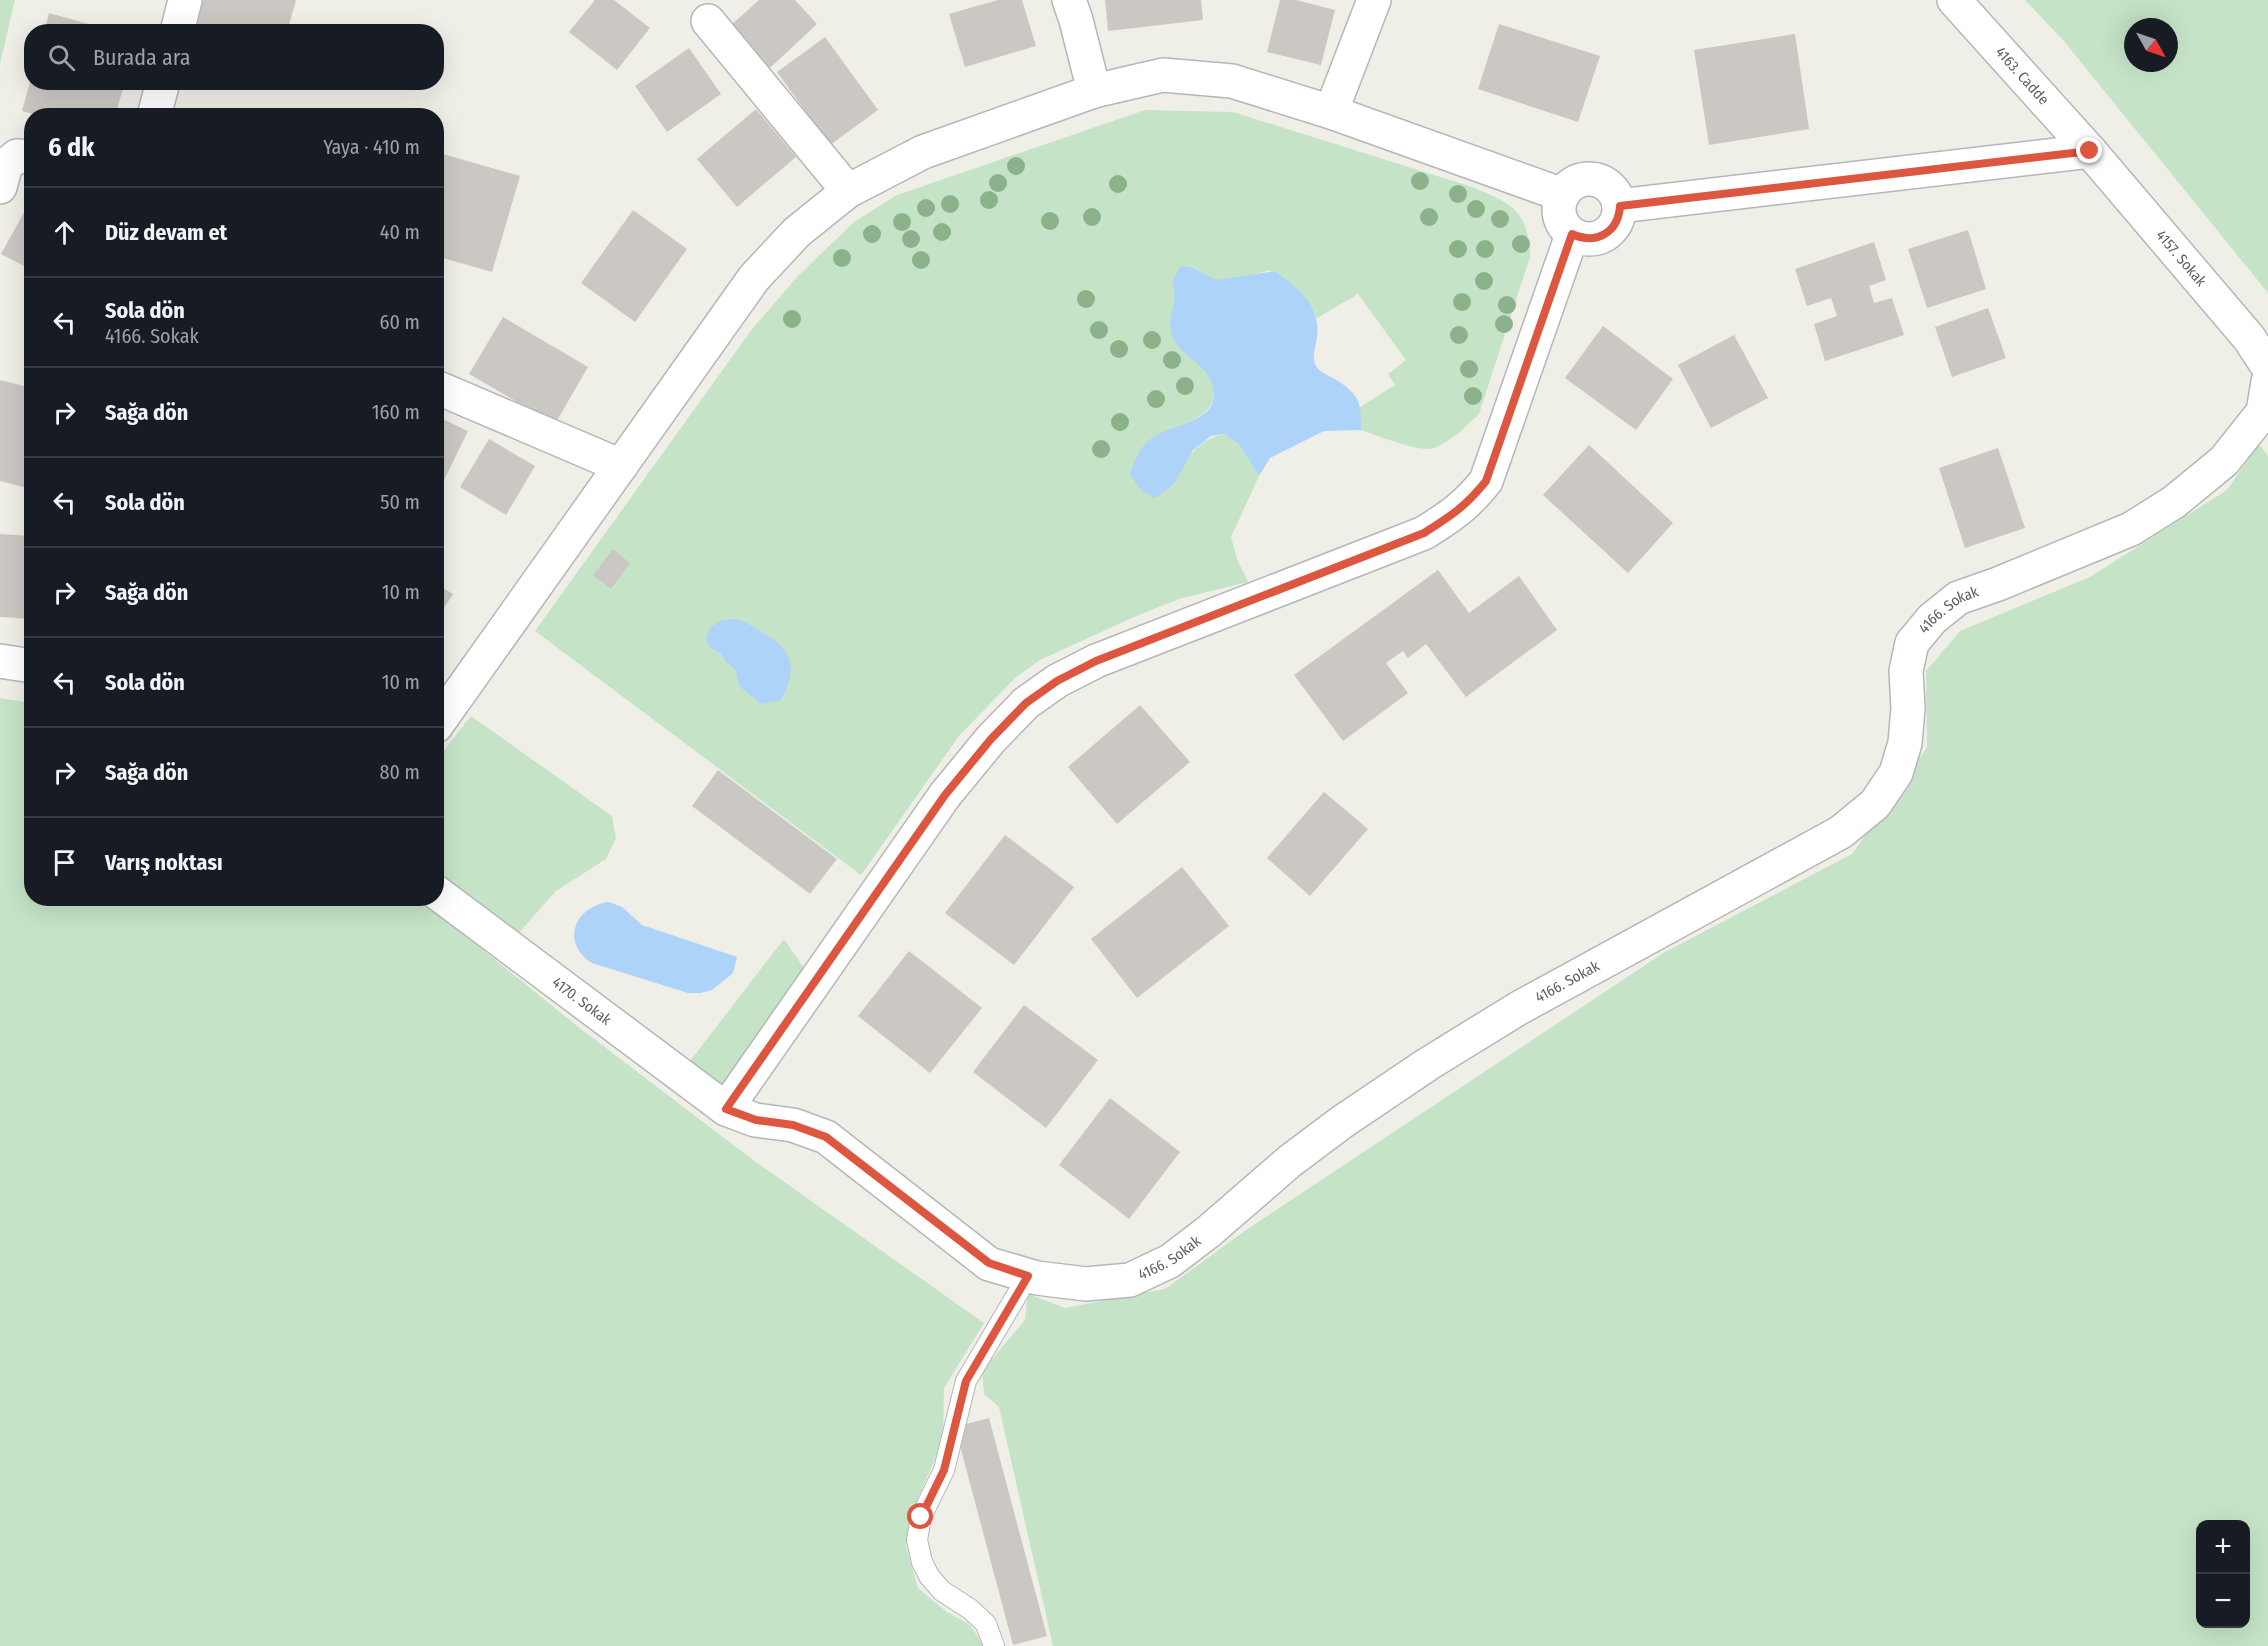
<!DOCTYPE html>
<html lang="tr">
<head>
<meta charset="utf-8">
<style>
  body { margin:0; font-family:"Fira Sans Condensed",sans-serif; background:#242831; color:#f1f3f6 }
  .controls { position:absolute; right:18px; bottom:18px; display:grid; overflow:hidden; border-radius:12px; box-shadow:0 6px 24px #0002 }
  .controls button { width:54px; height:54px; display:grid; place-items:center; padding:0; border:0; border-bottom:2px solid #363941; background:#171b24; color:#f1f3f6; font:30px sans-serif }
  .compass { position:absolute; left:2124px; top:18px; width:54px; height:54px; border-radius:50%; background:#171b24; box-shadow:0 6px 24px #0002; rotate:130deg }
  .stop { position:absolute; width:18px; height:18px; margin:-14px; border:4px solid #dd563f; border-radius:50%; background:#fff }
  .stop.end { background:#dd563f; border-color:#fff; box-shadow:0 2px 6px #0008 }
  .list { margin:0; padding:0; list-style:none }
  h2 { display:flex; justify-content:space-between; align-items:center; height:78px; margin:0; padding:0 24px; font-size:26px }
  h2 small { font-size:20px; font-weight:400; color:#9ea1a6 }
  .list li { display:grid; grid-template-columns:39px 1fr auto; gap:18px; align-items:center; box-sizing:border-box; height:90px; padding:0 24px; border-top:2px solid #363941 }
  .list b { display:block; font-size:22px; white-space:nowrap }
  .list p { margin:0; font-size:20px; white-space:nowrap; color:#9ea1a6 }
  .list em { font-size:20px; font-style:normal; color:#9ea1a6 }
  .icon { flex:none; width:33px; height:33px; fill:none; stroke:currentColor; stroke-width:2; stroke-linecap:round; stroke-linejoin:round }
  .map { position:relative; flex:none; width:2268px; height:1646px; overflow:hidden }
  .search { position:absolute; background:#171b24; box-shadow:0 6px 24px #0002; left:24px; top:24px; width:420px; height:66px; display:flex; align-items:center; gap:15px; box-sizing:border-box; padding:0 21px; border-radius:24px; color:#9ea1a6; font-size:22px }
  .panel { position:absolute; background:#171b24; box-shadow:0 6px 24px #0002; left:24px; top:108px; width:420px; height:798px; border-radius:24px }
  .map>svg:first-child { display:block }
  .green { fill:#c5e4c7; fill-rule:evenodd }
  .water { fill:#add3f9 }
  .building { fill:#cbc8c4 }
  .lines { fill:none; stroke-linecap:round; stroke-linejoin:round }
  .lane-casing { stroke:#b4b6ba; stroke-width:22 }
  .street-casing { stroke:#b4b6ba; stroke-width:36 }
  .lane { stroke:#fff; stroke-width:20 }
  .street { stroke:#fff; stroke-width:33 }
  .tree { fill:#8cb28c }
  .route { stroke:#dd563f; stroke-width:8 }
  .labels { text-anchor:middle; stroke-width:6; stroke-linejoin:round; paint-order:stroke }
  .street-label { font-size:15px; fill:#5e6166; stroke:#fff }
</style>
</head>
<body>
<div class="map">
<svg width="2268" height="1646" viewBox="0 0 2268 1646">
  <rect width="100%" height="100%" fill="#efeee7"/>
  <!-- green -->
  <g class="green">
    <polygon points="0,0 15,0 0,64"/>
    <path d="M2025,0H2268V293L2063,40ZM2133,27H2169V63H2133Z"/>
    <path d="M1145,110L1233,112L1469,186C1509,202 1529,209 1530,257L1479,414C1466,426 1451,442 1434,448C1420,453 1376,435 1361,430L1360,407L1395,385L1388,374L1406,360L1358,294L1317,318L1314,311L1270,270C1254,274 1233,283 1216,280C1201,278 1202,264 1181,267C1178,284 1166,324 1174,340C1179,351 1192,356 1201,365C1241,408 1185,425 1153,437L1184,464C1194,448 1205,438 1224,434L1238,443L1259,476L1231,537L1237,559L1248,582L1179,599L1134,617L1040,660L1015,678L959,736L861,875L535,631L752,329L798,276L854,222L897,195Z"/>
    <path d="M2259,444L2268,456V1646H1053L999,1407L984,1394L982,1371L1025,1320L1028,1294L1065,1308L1165,1289L1249,1228L1665,952L1852,854L1927,747L1926,671L1960,631L2090,577L2227,490ZM2200,1524H2246V1624H2200Z"/>
    <polygon points="0,698 31,703 32,898 429,899 482,949 577,1026 753,1160 984,1323 944,1388 943,1440 913,1510 906,1546 918,1588 947,1612 970,1625 984,1646 0,1646"/>
    <polygon points="471,716 612,816 616,838 606,859 556,891 516,936 437,874 436,761"/>
    <polygon points="784,939 806,971 723,1084 702,1078 687,1065"/>
  </g>
  <!-- water -->
  <g class="water">
    <path d="M1181,266C1197,265 1203,275 1217,280L1275,271C1298,289 1321,304 1317,337C1316,345 1312,356 1315,364C1319,372 1325,374 1333,378C1357,392 1363,402 1361,430L1324,431L1270,458L1259,476L1238,443L1224,434L1211,436L1193,450L1174,484L1155,498L1142,491L1130,475C1134,461 1140,446 1153,437C1175,423 1227,421 1211,381C1204,363 1183,357 1174,340C1163,321 1180,303 1172,282Z"/>
    <path d="M732,619C745,620 751,626 762,632C794,651 798,667 781,700L761,704L739,686L736,670L727,663L721,654L711,648L706,640L709,628L720,621Z"/>
    <path d="M609,902L622,907L642,925L737,957L733,973L712,990L701,993H688L592,963C560,942 575,906 609,902Z"/>
  </g>
  <!-- building -->
  <g class="building">
    <polygon points="198,0 296,0 287,32 189,32"/>
    <polygon points="595,0 614,0 650,28 617,70 569,32"/>
    <polygon points="759,0 795,0 817,24 770,68 731,25"/>
    <polygon points="998,0 1022,0 1036,46 965,67 949,14"/>
    <polygon points="1105,0 1201,0 1203,20 1108,31"/>
    <polygon points="1280,0 1296,0 1335,10 1321,65 1267,52"/>
    <polygon points="49,13 114,31 114,32 44,32"/>
    <polygon points="1499,24 1600,56 1578,122 1478,89"/>
    <polygon points="1795,34 1809,129 1709,145 1694,50"/>
    <polygon points="825,37 878,110 830,145 777,72"/>
    <polygon points="689,48 721,94 667,132 635,86"/>
    <polygon points="30,82 125,82 115,116 40,116 22,111"/>
    <polygon points="756,109 796,157 737,207 697,159"/>
    <polygon points="436,152 520,176 492,272 436,256"/>
    <polygon points="32,198 32,270 1,254"/>
    <polygon points="633,210 687,249 635,322 581,283"/>
    <polygon points="1968,230 1986,289 1927,308 1908,249"/>
    <polygon points="1874,242 1886,280 1869,286 1874,303 1892,298 1904,335 1825,361 1814,324 1837,316 1831,298 1807,306 1795,269"/>
    <polygon points="1988,308 2006,358 1952,377 1935,327"/>
    <polygon points="503,317 588,367 555,424 469,374"/>
    <polygon points="1603,326 1673,379 1636,430 1565,378"/>
    <polygon points="1734,335 1768,398 1711,428 1678,365"/>
    <polygon points="0,380 32,388 32,472 27,488 0,481"/>
    <polygon points="436,416 468,431 443,482 436,479"/>
    <polygon points="489,439 535,466 506,515 460,487"/>
    <polygon points="1589,445 1673,523 1628,573 1543,495"/>
    <polygon points="1998,448 2025,528 1965,548 1939,468"/>
    <polygon points="0,534 32,536 32,619 0,617"/>
    <polygon points="613,549 630,563 611,589 593,575"/>
    <polygon points="1438,570 1469,613 1519,576 1557,630 1466,697 1426,644 1408,658 1403,651 1386,663 1408,693 1343,741 1294,675"/>
    <polygon points="436,584 453,594 436,620"/>
    <polygon points="1140,705 1190,762 1117,824 1068,767"/>
    <polygon points="718,770 837,859 810,894 692,806"/>
    <polygon points="1324,792 1368,829 1310,896 1267,858"/>
    <polygon points="1005,835 1074,887 1014,965 945,913"/>
    <polygon points="1182,867 1229,926 1137,998 1091,939"/>
    <polygon points="909,951 982,1008 930,1073 858,1016"/>
    <polygon points="1024,1005 1098,1060 1046,1128 973,1072"/>
    <polygon points="1110,1098 1180,1152 1129,1219 1059,1165"/>
    <polygon points="989,1418 1047,1636 1013,1645 955,1427"/>
  </g>
  <g class="lines">
    <defs>
      <polyline id="lane" points="994,1646 986,1624 970,1609 942,1591 929,1576 922,1562 917,1540 921,1517 944,1470 966,1381 1028,1276"/>
      <g id="street">
        <polyline points="1069,0 1076,20 1094,91"/>
        <path id="s1" d="M1954,0L2090,151L2249,338L2268,367"/>
        <polyline points="708,21 848,191"/>
        <polyline points="177,32 185,0"/>
        <polyline points="1331,112 1374,0"/>
        <polyline points="154,116 163,82"/>
        <circle cx="1589" cy="209" r="30"/>
        <polyline points="0,187 6,165 17,156 32,157"/>
        <polyline points="1619,206 2090,151"/>
        <polyline points="436,387 621,466"/>
        <polyline points="0,661 32,666"/>
        <polyline points="436,726 754,278 797,232 848,191 923,152 1094,91 1163,75 1232,81 1331,112 1563,195"/>
        <path id="s2" d="M436,892L726,1109L755,1120L793,1125L826,1137L989,1264L1037,1278L1086,1284L1130,1280L1170,1261L1208,1232L1290,1161L1342,1122L1428,1064L1519,1008L1841,832L1875,804L1896,773L1905,743L1908,708L1906,671L1912,643L1932,619L1958,598L1998,584L2131,529L2174,502L2224,461L2263,412L2268,382"/>
        <path d="M726,1109L945,795L991,739L1026,703L1057,681L1096,661L1424,533C1450,517 1467,505 1486,481L1572,235"/>
      </g>
    </defs>
    <!-- lane casing -->
    <use href="#lane" class="lane-casing"/>
    <!-- street casing -->
    <use href="#street" class="street-casing"/>
    <!-- lane -->
    <use href="#lane" class="lane"/>
    <!-- street -->
    <use href="#street" class="street"/>
  </g>
  <!-- trees -->
  <g class="tree">
    <circle cx="1016" cy="166" r="9"/>
    <circle cx="1420" cy="181" r="9"/>
    <circle cx="998" cy="183" r="9"/>
    <circle cx="1118" cy="184" r="9"/>
    <circle cx="1458" cy="194" r="9"/>
    <circle cx="989" cy="200" r="9"/>
    <circle cx="950" cy="204" r="9"/>
    <circle cx="926" cy="208" r="9"/>
    <circle cx="1476" cy="209" r="9"/>
    <circle cx="1092" cy="217" r="9"/>
    <circle cx="1429" cy="217" r="9"/>
    <circle cx="1500" cy="219" r="9"/>
    <circle cx="1050" cy="221" r="9"/>
    <circle cx="902" cy="222" r="9"/>
    <circle cx="942" cy="232" r="9"/>
    <circle cx="872" cy="234" r="9"/>
    <circle cx="911" cy="239" r="9"/>
    <circle cx="1521" cy="244" r="9"/>
    <circle cx="1458" cy="249" r="9"/>
    <circle cx="1485" cy="249" r="9"/>
    <circle cx="842" cy="258" r="9"/>
    <circle cx="921" cy="260" r="9"/>
    <circle cx="1484" cy="281" r="9"/>
    <circle cx="1086" cy="299" r="9"/>
    <circle cx="1462" cy="302" r="9"/>
    <circle cx="1507" cy="305" r="9"/>
    <circle cx="792" cy="319" r="9"/>
    <circle cx="1504" cy="324" r="9"/>
    <circle cx="1099" cy="330" r="9"/>
    <circle cx="1459" cy="335" r="9"/>
    <circle cx="1152" cy="340" r="9"/>
    <circle cx="1119" cy="349" r="9"/>
    <circle cx="1172" cy="360" r="9"/>
    <circle cx="1469" cy="369" r="9"/>
    <circle cx="1185" cy="386" r="9"/>
    <circle cx="1473" cy="396" r="9"/>
    <circle cx="1156" cy="399" r="9"/>
    <circle cx="1120" cy="422" r="9"/>
    <circle cx="1101" cy="449" r="9"/>
  </g>
  <g class="lines">
    <!-- route -->
    <path class="route" d="M921,1517L944,1470L966,1381L1028,1276L989,1263L826,1137L793,1125L756,1120L726,1109L945,795L991,739L1026,703L1057,681L1096,661L1424,533C1451,516 1466,506 1486,481L1572,234C1596,245 1618,233 1620,206L2090,151"/>
  </g>
  <g class="labels">
    <!-- street labels -->
    <g class="street-label">
      <text dy="5" stroke="none"><textPath href="#s1" startOffset="102">4163. Cadde</textPath></text>
      <text dy="5" stroke="none"><textPath href="#s1" startOffset="344">4157. Sokak</textPath></text>
      <text dy="5" stroke="none"><textPath href="#s2" startOffset="1924">4166. Sokak</textPath></text>
      <text dy="5" stroke="none"><textPath href="#s2" startOffset="1348">4166. Sokak</textPath></text>
      <text dy="5" stroke="none"><textPath href="#s2" startOffset="182">4170. Sokak</textPath></text>
      <text dy="5" stroke="none"><textPath href="#s2" startOffset="862">4166. Sokak</textPath></text>
    </g>
  </g>
</svg>
<div class="controls">
<button>+</button>
<button>−</button>
</div>
<svg class="compass" viewBox="-18 -18 36 36"><path d="M0-13l5 13h-10z" fill="#e53935"/><path d="M0 13l5-13h-10z" fill="#9ea1a6"/></svg>
<div class="stop" style="left:921px;top:1517px"></div>
<div class="stop end" style="left:2090px;top:151px"></div>
<div class="search"><svg class="icon" aria-label="search" viewBox="0 0 24 24"><circle cx="10" cy="10" r="6"/><path d="M15 15l6 6"/></svg>Burada ara</div>
<section class="panel">
<h2>6 dk<small>Yaya · 410 m</small></h2>
<ul class="list">
<li><svg class="icon" aria-label="ahead" viewBox="0 0 24 24"><path d="M12 20V5M6 11l6-6 6 6"/></svg><div><b>Düz devam et</b></div><em>40 m</em></li>
<li><svg class="icon" aria-label="left" viewBox="0 0 24 24"><path d="M17 20v-9H6M10 6l-5 5 5 5"/></svg><div><b>Sola dön</b><p>4166. Sokak</p></div><em>60 m</em></li>
<li><svg class="icon" aria-label="right" viewBox="0 0 24 24"><path d="M7 20v-9h11M14 6l5 5-5 5"/></svg><div><b>Sağa dön</b></div><em>160 m</em></li>
<li><svg class="icon" aria-label="left" viewBox="0 0 24 24"><path d="M17 20v-9H6M10 6l-5 5 5 5"/></svg><div><b>Sola dön</b></div><em>50 m</em></li>
<li><svg class="icon" aria-label="right" viewBox="0 0 24 24"><path d="M7 20v-9h11M14 6l5 5-5 5"/></svg><div><b>Sağa dön</b></div><em>10 m</em></li>
<li><svg class="icon" aria-label="left" viewBox="0 0 24 24"><path d="M17 20v-9H6M10 6l-5 5 5 5"/></svg><div><b>Sola dön</b></div><em>10 m</em></li>
<li><svg class="icon" aria-label="right" viewBox="0 0 24 24"><path d="M7 20v-9h11M14 6l5 5-5 5"/></svg><div><b>Sağa dön</b></div><em>80 m</em></li>
<li><svg class="icon" aria-label="arrive" viewBox="0 0 24 24"><path d="M6 21V4h12l-3 4 3 4H6"/></svg><div><b>Varış noktası</b></div></li>
</ul>
</section>
</div>
</body>
</html>
